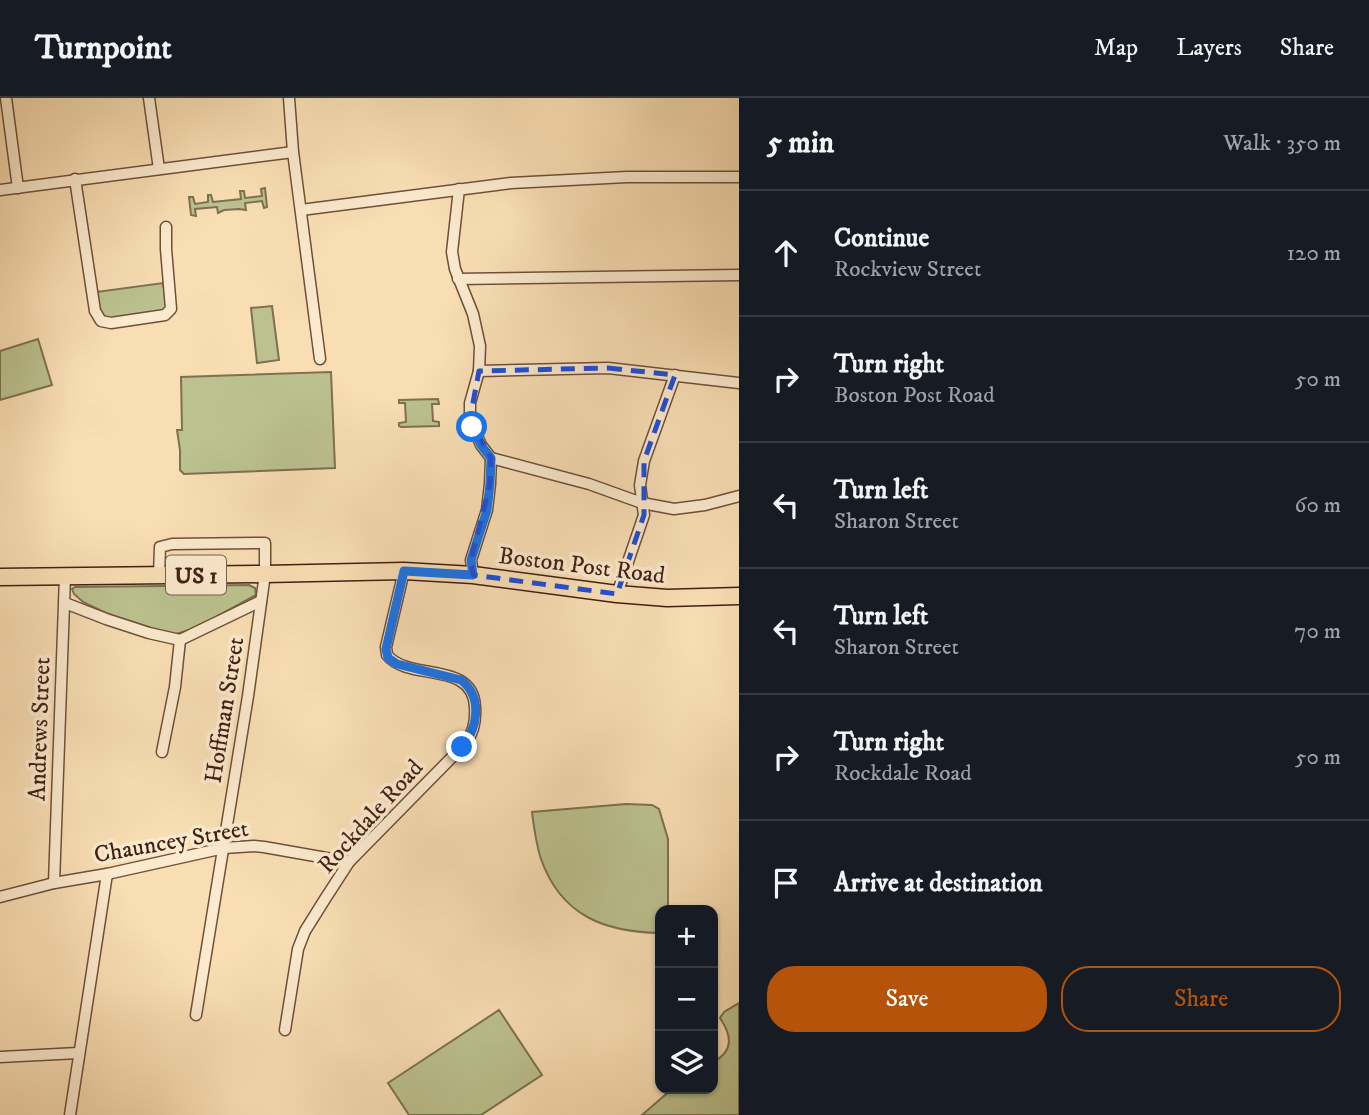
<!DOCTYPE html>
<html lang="en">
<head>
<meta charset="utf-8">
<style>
  body { margin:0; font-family:"IM FELL DW Pica",serif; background:#242831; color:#f1f3f6 }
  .controls { position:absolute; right:21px; bottom:21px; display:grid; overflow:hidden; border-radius:14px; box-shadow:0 2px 5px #0004 }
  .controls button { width:63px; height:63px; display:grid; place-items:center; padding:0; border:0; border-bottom:2px solid #363941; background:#171b24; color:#f1f3f6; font:35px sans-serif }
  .stop { position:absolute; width:21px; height:21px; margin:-16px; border:5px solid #1a73e8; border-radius:50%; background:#fff }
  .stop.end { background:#1a73e8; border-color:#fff; box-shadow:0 2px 7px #0008 }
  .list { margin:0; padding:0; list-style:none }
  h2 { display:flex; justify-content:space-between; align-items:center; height:91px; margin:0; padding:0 28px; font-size:30px }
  h2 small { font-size:23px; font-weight:400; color:#9ea1a6 }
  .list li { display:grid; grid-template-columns:46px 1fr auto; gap:21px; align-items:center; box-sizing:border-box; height:126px; padding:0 28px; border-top:2px solid #363941 }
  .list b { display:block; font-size:26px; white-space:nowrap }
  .list p { margin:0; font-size:23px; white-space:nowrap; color:#9ea1a6 }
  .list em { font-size:23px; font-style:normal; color:#9ea1a6 }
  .actions { display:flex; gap:14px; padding:21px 28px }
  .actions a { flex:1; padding:16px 0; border:2px solid #b45309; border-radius:28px; text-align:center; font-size:24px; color:#b45309 }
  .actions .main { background:#b45309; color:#fff }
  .icon { flex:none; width:38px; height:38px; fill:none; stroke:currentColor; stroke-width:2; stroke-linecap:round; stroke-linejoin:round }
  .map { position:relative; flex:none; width:739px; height:1017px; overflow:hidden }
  header { display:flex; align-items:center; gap:42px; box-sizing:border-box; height:98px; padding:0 35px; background:#171b24; border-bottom:2px solid #363941 }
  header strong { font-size:33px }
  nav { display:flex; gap:38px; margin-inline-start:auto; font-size:24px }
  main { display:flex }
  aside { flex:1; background:#171b24 }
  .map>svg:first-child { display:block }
  .green { fill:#bbc28f; stroke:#7e7051; stroke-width:2 }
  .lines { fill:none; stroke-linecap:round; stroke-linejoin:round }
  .street-casing { stroke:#6f4f3b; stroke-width:13 }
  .primary-casing { stroke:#411f13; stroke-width:19 }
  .street { stroke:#fbeace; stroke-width:10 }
  .primary { stroke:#f9deb4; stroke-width:16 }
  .route { stroke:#1a73e8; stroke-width:9 }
  .marked { fill:none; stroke:#1d4ed8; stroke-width:5; stroke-dasharray:14 9; stroke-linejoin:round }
  .labels { text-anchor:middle; stroke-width:7; stroke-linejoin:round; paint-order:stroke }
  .shield { fill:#fbeace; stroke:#795c4b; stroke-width:2 }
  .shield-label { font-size:23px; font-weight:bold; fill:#411f13 }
  .street-label { font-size:24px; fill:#411f13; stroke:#fbeace }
</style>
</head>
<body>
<header>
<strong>Turnpoint</strong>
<nav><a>Map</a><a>Layers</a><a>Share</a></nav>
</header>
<main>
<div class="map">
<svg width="739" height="1017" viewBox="0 0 739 1017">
  <rect width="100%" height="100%" fill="#f9deb4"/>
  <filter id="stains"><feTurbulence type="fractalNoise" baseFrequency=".00286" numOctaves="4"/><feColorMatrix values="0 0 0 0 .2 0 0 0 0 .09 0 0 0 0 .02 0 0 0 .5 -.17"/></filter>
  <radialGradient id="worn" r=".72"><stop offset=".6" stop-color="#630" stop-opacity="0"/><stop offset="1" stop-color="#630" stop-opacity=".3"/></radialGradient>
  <!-- green -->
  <g class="green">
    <polygon points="265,90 267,109 264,110 262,103 245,105 246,112 239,111 224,112 218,115 217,109 195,111 196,118 191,117 189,99 193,99 195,106 208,104 208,97 211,97 213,104 241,101 240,93 244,93 245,100 262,98 261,91"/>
    <polygon points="163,185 167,209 164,213 110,220 100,217 96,194"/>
    <polygon points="272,208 279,262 257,265 251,210"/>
    <polygon points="38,241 52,287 0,302 0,253"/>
    <polygon points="331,274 335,370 184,376 180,372 180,352 177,332 182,332 181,279"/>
    <polygon points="438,301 439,306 432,306 433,323 439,324 439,328 401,329 399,328 399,325 406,324 405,305 399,305 399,302"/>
    <polygon points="249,487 255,490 256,497 196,530 176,536 154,531 108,516 83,504 74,496 72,491 75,489"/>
    <path d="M626,706L652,707L659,711L668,741V812H660V835C605,834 561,818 541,761C536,746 534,730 532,714Z"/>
    <path d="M739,905V1017H642L672,991H713V964C734,953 732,938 720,920L724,914Z"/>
    <polygon points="499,912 542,977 481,1017 409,1017 388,985"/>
  </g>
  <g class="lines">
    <defs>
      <g id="street">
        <polyline points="6,0 18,90"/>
        <polyline points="149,0 159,71"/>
        <polyline points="289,0 293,54 320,261"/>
        <polyline points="75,81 95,213 101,223 111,225 165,217 171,211 166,151 166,129"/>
        <polyline points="459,91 452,154 455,171 473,216 480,248 479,273 470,305 470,321 481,347 491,360 490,386 487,412 471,462 473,477"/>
        <polyline points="0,92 293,54"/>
        <polyline points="301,112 511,85 627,79 739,79"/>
        <polyline points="458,181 739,177"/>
        <polyline points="479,273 608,270 739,285"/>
        <polyline points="491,360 589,386 642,405 674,411 705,407 739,398"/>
        <polyline points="159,477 160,449 172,446 265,445 265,476 248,598 196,917"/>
        <polyline points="617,496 644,417 640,387 644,363 675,277"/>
        <polyline points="65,505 106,521 149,535 180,542 261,503"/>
        <polyline points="162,654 175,589 180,542"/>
        <polyline points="54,785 65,478"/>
        <polyline points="0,799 54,785 107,776 224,750 254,748 264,749 349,764"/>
        <path d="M285,932L298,851L305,833L325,801L349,764L462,649C473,637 476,625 475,609C473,562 409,584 387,557L386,549L404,473"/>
        <polyline points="0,959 78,955"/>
        <polyline points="70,1017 107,776"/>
      </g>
      <polyline id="primary" points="0,479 265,476 404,473 473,477 617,496 667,500 739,498"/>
    </defs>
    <!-- street casing -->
    <use href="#street" class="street-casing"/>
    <!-- primary casing -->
    <use href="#primary" class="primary-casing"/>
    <!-- street -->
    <use href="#street" class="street"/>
    <!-- primary -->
    <use href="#primary" class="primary"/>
  </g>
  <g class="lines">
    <!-- route -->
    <path class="route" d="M462,649C478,630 483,599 461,582L397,566L388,560L386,551L404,473L473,477L471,462L487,412L490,386L491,360L481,347L472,329"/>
  </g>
  <!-- marked area -->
  <path class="marked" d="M608,270L675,277L644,363V417L617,496L473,477L471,462L490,386L491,360L470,321L479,273Z"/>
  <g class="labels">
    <!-- shield labels -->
    <rect class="shield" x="166" y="457.5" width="60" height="39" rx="5"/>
    <g class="shield-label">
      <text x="196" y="485">US 1</text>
    </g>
    <!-- street labels -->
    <g class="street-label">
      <text transform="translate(582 467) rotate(7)" y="8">Boston Post Road</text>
      <text transform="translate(224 612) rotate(-81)" y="8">Hoffman Street</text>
      <text transform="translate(39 631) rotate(-88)" y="8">Andrews Street</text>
      <text transform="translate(370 718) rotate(-48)" y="8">Rockdale Road</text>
      <text transform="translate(171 743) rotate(-10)" y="8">Chauncey Street</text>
    </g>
  </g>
  <rect width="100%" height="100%" filter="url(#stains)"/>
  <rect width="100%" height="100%" fill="url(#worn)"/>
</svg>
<div class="controls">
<button>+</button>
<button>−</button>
<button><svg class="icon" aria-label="layers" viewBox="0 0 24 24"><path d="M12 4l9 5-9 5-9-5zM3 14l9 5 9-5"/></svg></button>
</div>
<div class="stop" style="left:472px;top:329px"></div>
<div class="stop end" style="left:462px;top:649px"></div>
</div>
<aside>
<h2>5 min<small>Walk · 350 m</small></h2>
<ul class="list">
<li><svg class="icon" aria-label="ahead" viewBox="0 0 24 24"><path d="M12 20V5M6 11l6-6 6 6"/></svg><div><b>Continue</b><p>Rockview Street</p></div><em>120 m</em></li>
<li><svg class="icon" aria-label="right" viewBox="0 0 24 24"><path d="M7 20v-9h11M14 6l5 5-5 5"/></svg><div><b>Turn right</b><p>Boston Post Road</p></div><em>50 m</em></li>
<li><svg class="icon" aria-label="left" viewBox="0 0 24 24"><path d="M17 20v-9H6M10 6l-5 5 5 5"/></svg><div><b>Turn left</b><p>Sharon Street</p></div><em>60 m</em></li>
<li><svg class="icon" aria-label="left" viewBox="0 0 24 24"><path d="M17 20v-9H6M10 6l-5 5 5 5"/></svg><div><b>Turn left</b><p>Sharon Street</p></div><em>70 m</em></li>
<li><svg class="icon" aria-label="right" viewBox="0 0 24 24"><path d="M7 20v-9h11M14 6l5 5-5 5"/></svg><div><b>Turn right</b><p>Rockdale Road</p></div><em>50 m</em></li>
<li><svg class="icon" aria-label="arrive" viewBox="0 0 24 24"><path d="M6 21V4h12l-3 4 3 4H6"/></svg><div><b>Arrive at destination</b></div></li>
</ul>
<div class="actions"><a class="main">Save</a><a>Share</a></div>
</aside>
</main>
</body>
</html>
